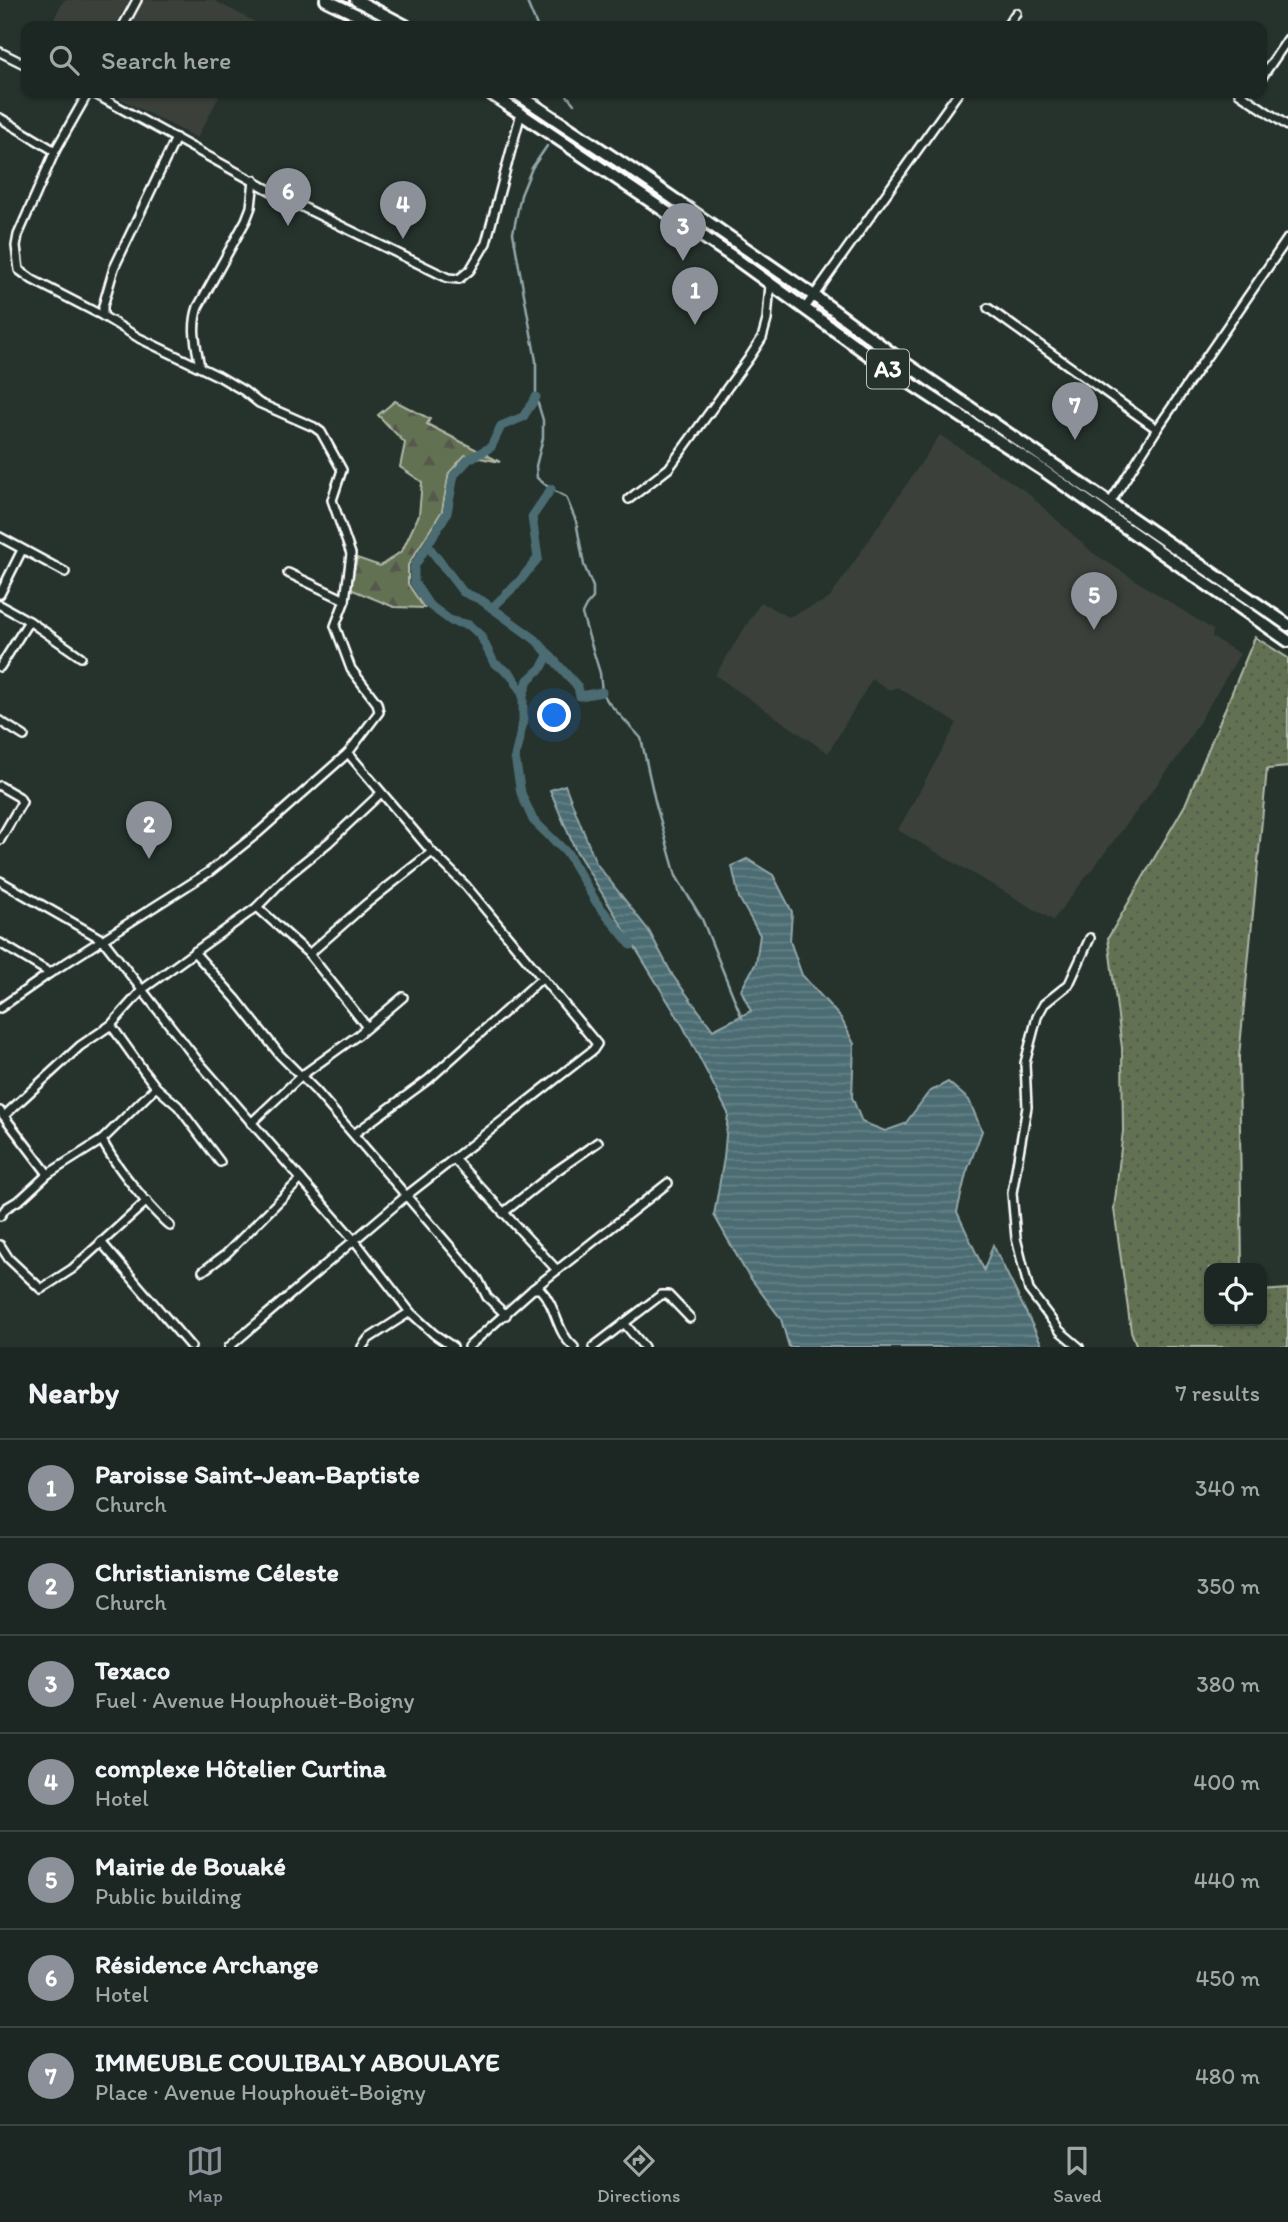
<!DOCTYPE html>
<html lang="en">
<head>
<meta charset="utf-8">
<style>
  body { margin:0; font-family:Itim,sans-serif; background:#252e2a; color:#f1f3f6 }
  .controls { position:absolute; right:21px; bottom:21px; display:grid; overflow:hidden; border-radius:14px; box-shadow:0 2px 5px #0004 }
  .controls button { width:63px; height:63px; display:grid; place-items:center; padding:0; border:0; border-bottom:2px solid #3a4340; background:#1c2622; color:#f1f3f6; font:35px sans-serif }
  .you { position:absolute; left:555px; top:716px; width:24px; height:24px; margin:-18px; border:5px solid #fff; border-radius:50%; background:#1a73e8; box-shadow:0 0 0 10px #1a73e833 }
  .badge { display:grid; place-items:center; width:46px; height:46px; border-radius:50%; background:#8c9099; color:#fff; font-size:23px; font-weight:700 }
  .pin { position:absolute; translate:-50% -58px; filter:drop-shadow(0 2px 4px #0008) }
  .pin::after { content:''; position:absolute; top:37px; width:24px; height:21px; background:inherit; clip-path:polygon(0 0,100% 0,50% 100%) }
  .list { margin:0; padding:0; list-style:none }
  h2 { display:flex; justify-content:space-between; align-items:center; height:91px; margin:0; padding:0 28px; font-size:30px }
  h2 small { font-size:23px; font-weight:400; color:#a0a5a5 }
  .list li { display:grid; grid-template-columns:46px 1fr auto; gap:21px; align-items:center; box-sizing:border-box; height:98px; padding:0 28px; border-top:2px solid #3a4340 }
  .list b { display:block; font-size:26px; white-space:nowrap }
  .list p { margin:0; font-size:23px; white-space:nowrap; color:#a0a5a5 }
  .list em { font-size:23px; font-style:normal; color:#a0a5a5 }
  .icon { flex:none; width:38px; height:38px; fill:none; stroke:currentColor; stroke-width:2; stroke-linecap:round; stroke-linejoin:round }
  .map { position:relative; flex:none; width:1288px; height:1347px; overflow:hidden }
  .search { position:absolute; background:#1c2622; box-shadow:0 2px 5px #0004; left:21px; right:21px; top:21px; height:77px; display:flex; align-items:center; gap:18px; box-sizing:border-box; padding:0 24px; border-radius:14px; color:#a0a5a5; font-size:26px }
  .sheet { height:777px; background:#1c2622 }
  nav { display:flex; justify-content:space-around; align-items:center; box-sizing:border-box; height:98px; border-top:2px solid #3a4340; background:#1c2622; font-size:19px; color:#a0a5a5 }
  nav a { display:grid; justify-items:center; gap:4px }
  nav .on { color:#8c9099 }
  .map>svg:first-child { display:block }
  .built { fill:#3b413a }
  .grass { fill:url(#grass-dots); stroke:#b1b8a8; stroke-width:2 }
  .forest { fill:url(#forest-firs); stroke:#b1b8a8; stroke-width:2 }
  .water { fill:url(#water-rules); stroke:#93a7aa; stroke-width:2 }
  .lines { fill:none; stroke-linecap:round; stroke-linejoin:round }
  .stream { stroke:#93a7aa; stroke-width:2.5 }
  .canal { stroke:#4b6c72; stroke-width:9 }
  .minor-casing { stroke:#fff; stroke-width:12 }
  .trunk-casing { stroke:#fff; stroke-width:16 }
  .minor { stroke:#26332d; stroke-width:7 }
  .trunk { stroke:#26332d; stroke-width:10 }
  .labels { text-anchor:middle; stroke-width:5; stroke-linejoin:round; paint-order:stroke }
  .shield { fill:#26332d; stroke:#bec2c0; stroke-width:2 }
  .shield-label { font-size:23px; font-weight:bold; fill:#fff }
</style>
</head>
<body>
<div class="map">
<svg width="1288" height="1347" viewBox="0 0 1288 1347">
  <defs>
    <pattern id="grass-dots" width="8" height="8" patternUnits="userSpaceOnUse" patternTransform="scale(1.75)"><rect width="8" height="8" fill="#637152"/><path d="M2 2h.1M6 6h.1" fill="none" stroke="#54594e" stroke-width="1.8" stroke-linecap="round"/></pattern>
    <pattern id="forest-firs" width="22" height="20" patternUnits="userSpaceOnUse" patternTransform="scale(1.75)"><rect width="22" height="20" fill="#637152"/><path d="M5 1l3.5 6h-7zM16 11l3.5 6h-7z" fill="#54594e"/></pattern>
    <pattern id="water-rules" width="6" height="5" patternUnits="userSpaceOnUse" patternTransform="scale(1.75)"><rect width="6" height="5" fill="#4b6c72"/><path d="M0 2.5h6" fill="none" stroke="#668287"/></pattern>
  </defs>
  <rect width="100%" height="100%" fill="#26332d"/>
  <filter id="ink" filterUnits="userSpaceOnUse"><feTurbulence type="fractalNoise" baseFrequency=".0143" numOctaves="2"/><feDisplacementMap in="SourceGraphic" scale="14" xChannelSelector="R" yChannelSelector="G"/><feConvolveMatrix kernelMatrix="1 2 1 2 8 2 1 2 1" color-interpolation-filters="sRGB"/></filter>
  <g filter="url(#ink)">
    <!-- built -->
    <g class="built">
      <polygon points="64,0 129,0 115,26 50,26"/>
      <polygon points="144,0 213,0 257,23 255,26 130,26"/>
      <polygon points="109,93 221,93 197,138"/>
      <polygon points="940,435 1025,491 1093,553 1213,630 1212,637 1240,654 1178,757 1053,920 898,830 957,723 897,687 890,690 872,679 828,753 715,675 761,602 788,617 829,599"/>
    </g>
    <!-- grass -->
    <polygon class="grass" points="1255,637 1288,658 1288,767 1267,769 1239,1057 1242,1268 1209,1268 1209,1321 1262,1321 1262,1291 1288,1289 1288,1347 1137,1347 1131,1331 1114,1209 1123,1131 1122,1048 1108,938 1185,805"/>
    <!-- forest -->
    <polygon class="forest" points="395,401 430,419 427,424 500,462 465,455 449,473 442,511 408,565 408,584 424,608 394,607 350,589 357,558 380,566 402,551 419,515 422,482 400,467 405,443 378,415"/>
    <!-- water -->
    <polygon class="water" points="565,785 596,863 649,931 673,976 713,1030 751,1011 741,990 756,963 760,935 739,898 732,866 747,859 773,875 792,912 790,941 802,975 841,1018 854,1044 852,1097 862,1122 885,1131 905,1124 929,1092 948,1082 969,1100 982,1131 966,1174 957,1212 984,1270 993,1245 1043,1347 789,1347 781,1319 746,1272 714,1215 724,1158 728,1113 683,1026 575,849 550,790"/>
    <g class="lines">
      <!-- stream -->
      <g class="stream">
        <polyline points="526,0 537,26"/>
        <polyline points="565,93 574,104"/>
        <polyline points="547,146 532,168 521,195 513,233 536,361 536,397 543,420 543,438 536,466 537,478 551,489 566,497 576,521 584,565 593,587 593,598 586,606 582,614 600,673 602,692 608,702 641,738 655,801 676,876 702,919 742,1018"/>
      </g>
      <!-- canal -->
      <g class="canal">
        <polyline points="428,546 463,592 481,600 536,640 578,687 580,696 602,692"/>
        <polyline points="492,608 519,582 538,558 532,517 551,489"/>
        <polyline points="549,654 542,667 528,680 523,695 523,722 515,757 521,793 533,820 568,854 596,902 631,945"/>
        <polyline points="523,695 511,674 494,663 481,636 469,625 451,621 428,604 414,582 414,567 447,513 454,475 469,459 491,447 501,426 523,417 536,397"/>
      </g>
      <defs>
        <g id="minor">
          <polyline points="123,26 137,0"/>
          <polyline points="1007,26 1016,13"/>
          <polyline points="0,52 26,65"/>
          <polyline points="1262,77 1288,39"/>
          <polyline points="93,93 282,197 448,278 459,279 470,270 486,243 521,113"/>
          <polyline points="1239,93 1288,126"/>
          <polyline points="0,118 55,151"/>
          <polyline points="805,308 958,93"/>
          <polyline points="988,308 1157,429"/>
          <polyline points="103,316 103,306 114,268 176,138"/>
          <path d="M200,367C196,345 191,328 198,307L246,220L251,207L254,180"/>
          <polyline points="629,499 669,468 749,358 762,338 767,320 770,284"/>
          <polyline points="1110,503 1157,429 1288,238"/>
          <polyline points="0,537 65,572"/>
          <polyline points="288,573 345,600"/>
          <polyline points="0,594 22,550"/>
          <polyline points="0,605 29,621 81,657"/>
          <polyline points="0,667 29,621"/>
          <polyline points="0,721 24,736"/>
          <polyline points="0,786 19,797 22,802 0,840"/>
          <polyline points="0,881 103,940 197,1060 355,1241 410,1312 434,1334 453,1347"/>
          <polyline points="257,907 309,954 367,1027"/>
          <polyline points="0,943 50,973"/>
          <polyline points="194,952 236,999 280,1055 316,1091 478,1279 487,1297 506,1315"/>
          <polyline points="309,954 366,904 432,852"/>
          <polyline points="0,1008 50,973 209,872 259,832 348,753 379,712 377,703 351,669 335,626 345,600 351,554 332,500 342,470 321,432 314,427 259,403 244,391 220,377 139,338 103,316 33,280 19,270 16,246 18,235 55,151 88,93"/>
          <polyline points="111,1025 143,1070 156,1087 178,1106 220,1162"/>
          <polyline points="0,1111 48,1174"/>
          <polyline points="4,1116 80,1046 111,1025 143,989 257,907 287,876 329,842 381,793"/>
          <polyline points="251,1123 301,1076 358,1035 403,997"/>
          <polyline points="354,1134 429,1079 542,978"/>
          <path d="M102,1140C114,1164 149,1208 170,1226"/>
          <polyline points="454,1159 557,1270"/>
          <polyline points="503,1213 552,1174 598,1142"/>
          <polyline points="0,1216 6,1208 21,1199 48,1174 102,1140 156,1087"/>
          <polyline points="101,1242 191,1347"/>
          <polyline points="0,1245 9,1259 41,1289 72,1269 147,1201"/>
          <polyline points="203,1271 226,1254 301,1179"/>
          <path d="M533,1289H540C558,1308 555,1331 574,1347"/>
          <polyline points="624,1323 644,1347"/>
          <polyline points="229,1347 406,1196 593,1050 597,1044 466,886 432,852 348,753"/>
          <polyline points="362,1347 368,1339 410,1312"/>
          <polyline points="468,1347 533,1289 668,1183"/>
          <polyline points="593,1347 661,1295 668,1295 690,1318"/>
          <polyline points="1079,1347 1060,1331 1029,1290 1016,1238 1012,1193 1027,1107 1025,1063 1037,1017 1044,1004 1069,984 1090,938"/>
        </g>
        <g id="trunk">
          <polyline points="326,0 380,26"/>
          <polyline points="356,0 406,26"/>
          <polyline points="490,93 736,259 884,366 1040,468 1288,641"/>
          <polyline points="516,93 638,174 813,295 902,361 1288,625"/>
        </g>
      </defs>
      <!-- minor casing -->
      <use href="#minor" class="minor-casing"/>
      <!-- trunk casing -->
      <use href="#trunk" class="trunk-casing"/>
      <!-- minor -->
      <use href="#minor" class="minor"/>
      <!-- trunk -->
      <use href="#trunk" class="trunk"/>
    </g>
  </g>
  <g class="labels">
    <!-- shield labels -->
    <rect class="shield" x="867" y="349.5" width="42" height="39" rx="5"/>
    <g class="shield-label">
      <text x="888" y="377">A3</text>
    </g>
  </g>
</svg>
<div class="controls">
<button><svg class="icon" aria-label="locate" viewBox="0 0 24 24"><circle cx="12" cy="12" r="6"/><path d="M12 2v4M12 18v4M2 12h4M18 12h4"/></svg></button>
</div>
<div class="you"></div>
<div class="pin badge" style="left:695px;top:325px">1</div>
<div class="pin badge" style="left:149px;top:859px">2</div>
<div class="pin badge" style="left:683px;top:261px">3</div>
<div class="pin badge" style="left:403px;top:239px">4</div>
<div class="pin badge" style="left:1094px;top:630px">5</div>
<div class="pin badge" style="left:288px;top:226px">6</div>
<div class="pin badge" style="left:1075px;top:440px">7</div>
<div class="search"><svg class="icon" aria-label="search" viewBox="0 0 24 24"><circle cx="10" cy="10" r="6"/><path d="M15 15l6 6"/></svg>Search here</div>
</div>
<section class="sheet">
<h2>Nearby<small>7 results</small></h2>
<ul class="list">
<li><span class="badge">1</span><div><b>Paroisse Saint-Jean-Baptiste</b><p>Church</p></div><em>340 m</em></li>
<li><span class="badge">2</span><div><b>Christianisme Céleste</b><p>Church</p></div><em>350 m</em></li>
<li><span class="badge">3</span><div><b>Texaco</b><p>Fuel · Avenue Houphouët-Boigny</p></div><em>380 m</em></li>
<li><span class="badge">4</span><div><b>complexe Hôtelier Curtina</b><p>Hotel</p></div><em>400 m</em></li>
<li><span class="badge">5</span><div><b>Mairie de Bouaké</b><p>Public building</p></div><em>440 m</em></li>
<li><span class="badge">6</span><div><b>Résidence Archange</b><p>Hotel</p></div><em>450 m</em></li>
<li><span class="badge">7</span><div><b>IMMEUBLE COULIBALY ABOULAYE</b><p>Place · Avenue Houphouët-Boigny</p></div><em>480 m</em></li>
</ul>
</section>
<nav>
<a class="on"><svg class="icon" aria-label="map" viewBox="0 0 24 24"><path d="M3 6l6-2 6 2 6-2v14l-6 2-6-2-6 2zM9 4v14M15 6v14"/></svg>Map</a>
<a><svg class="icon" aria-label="directions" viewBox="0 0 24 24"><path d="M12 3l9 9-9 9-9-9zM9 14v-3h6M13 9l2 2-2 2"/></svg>Directions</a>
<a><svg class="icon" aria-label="saved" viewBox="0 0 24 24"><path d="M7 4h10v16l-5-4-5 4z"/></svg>Saved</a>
</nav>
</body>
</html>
